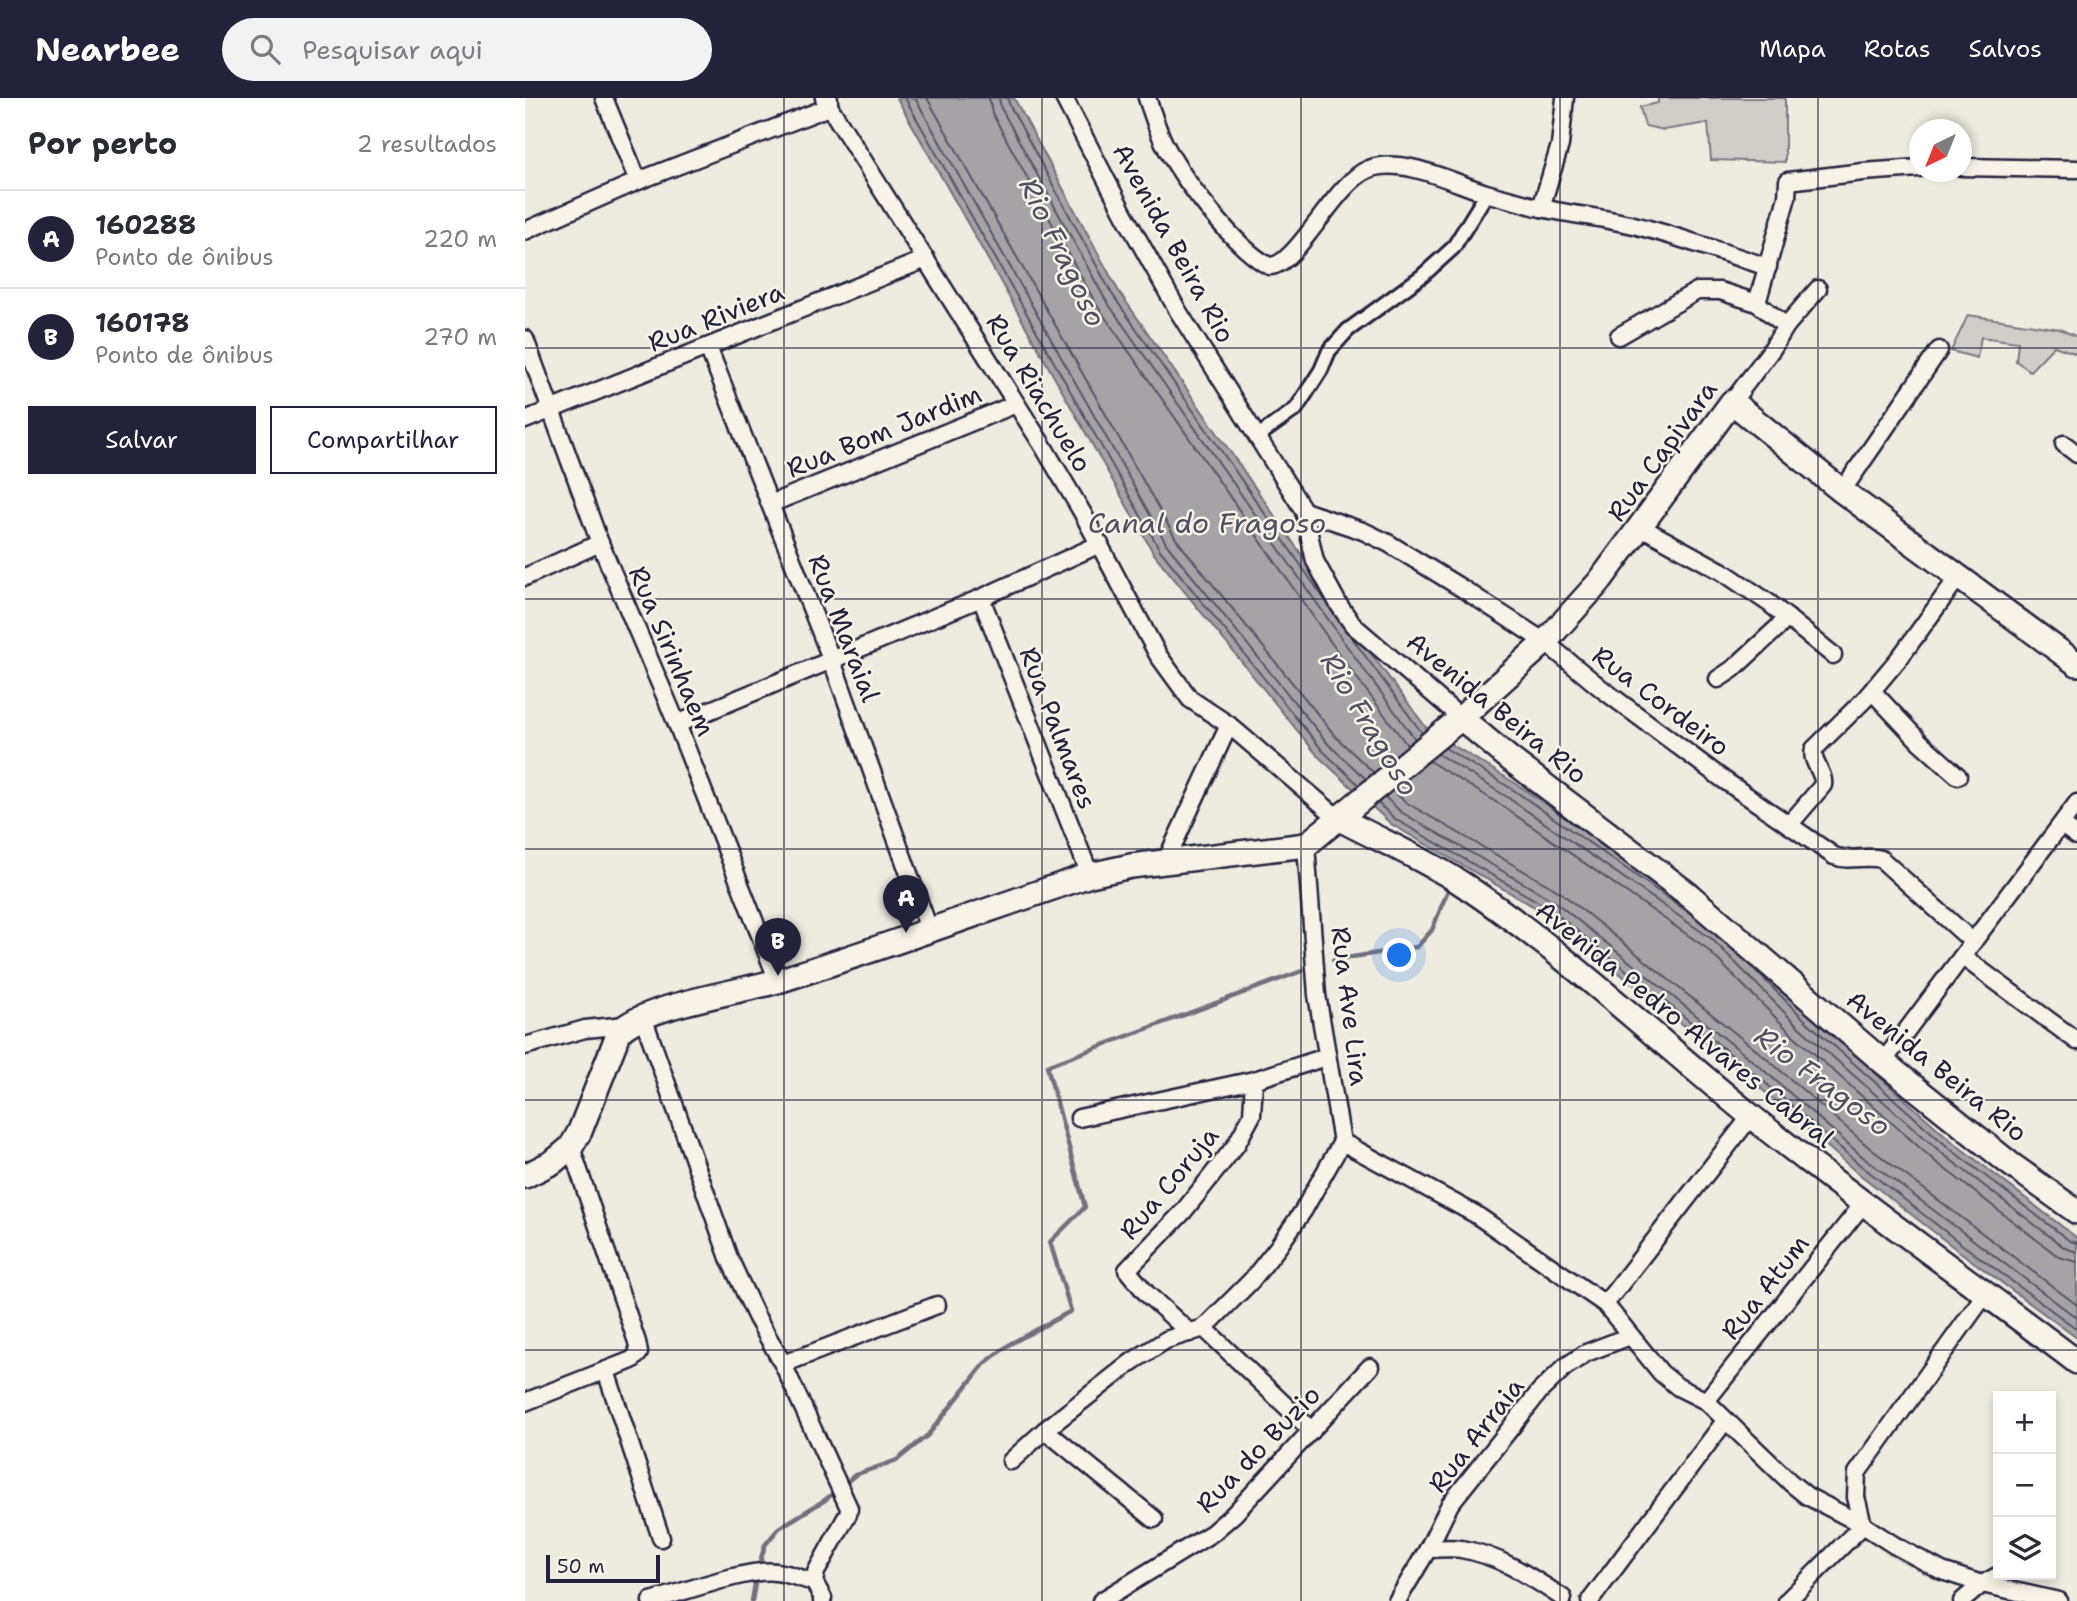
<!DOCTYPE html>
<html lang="pt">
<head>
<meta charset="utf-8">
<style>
  body { margin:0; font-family:"Shantell Sans",sans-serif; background:#f2f2f3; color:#2b2b33 }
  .controls { position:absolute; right:21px; bottom:21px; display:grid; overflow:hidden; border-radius:0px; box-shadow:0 4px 10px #0003 }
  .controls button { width:63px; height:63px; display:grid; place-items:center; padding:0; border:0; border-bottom:2px solid #e1e1e2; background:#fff; color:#2b2b33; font:35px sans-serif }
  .compass { position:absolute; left:1384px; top:21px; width:63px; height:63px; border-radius:50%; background:#fff; box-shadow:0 4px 10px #0003; rotate:223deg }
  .scale { position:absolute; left:21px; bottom:18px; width:114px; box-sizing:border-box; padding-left:7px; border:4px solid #22223b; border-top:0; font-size:19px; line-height:24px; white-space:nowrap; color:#22223b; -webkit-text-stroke:5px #f7f3e8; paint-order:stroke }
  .you { position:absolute; left:875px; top:858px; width:24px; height:24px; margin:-18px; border:5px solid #fff; border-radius:50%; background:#1a73e8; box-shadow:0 0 0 10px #1a73e833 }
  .badge { display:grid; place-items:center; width:46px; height:46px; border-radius:50%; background:#22223b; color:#fff; font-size:23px; font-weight:700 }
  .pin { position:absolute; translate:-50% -58px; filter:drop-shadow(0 2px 4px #0008) }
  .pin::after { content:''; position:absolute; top:37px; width:24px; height:21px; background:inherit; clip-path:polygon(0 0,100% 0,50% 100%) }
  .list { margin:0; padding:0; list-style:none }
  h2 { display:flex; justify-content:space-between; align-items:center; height:91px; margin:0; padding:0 28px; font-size:30px }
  h2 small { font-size:23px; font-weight:400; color:#7c7c81 }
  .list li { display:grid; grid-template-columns:46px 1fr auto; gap:21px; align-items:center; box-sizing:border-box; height:98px; padding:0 28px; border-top:2px solid #e1e1e2 }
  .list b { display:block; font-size:26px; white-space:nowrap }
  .list p { margin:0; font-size:23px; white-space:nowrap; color:#7c7c81 }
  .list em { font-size:23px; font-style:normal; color:#7c7c81 }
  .actions { display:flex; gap:14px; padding:21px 28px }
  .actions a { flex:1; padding:16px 0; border:2px solid #22223b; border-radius:0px; text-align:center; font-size:24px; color:#22223b }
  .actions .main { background:#22223b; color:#fff }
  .icon { flex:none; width:38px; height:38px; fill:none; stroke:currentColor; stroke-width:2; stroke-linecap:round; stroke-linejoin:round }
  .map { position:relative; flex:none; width:1552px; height:1503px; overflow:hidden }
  header { display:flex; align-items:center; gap:42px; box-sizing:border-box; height:98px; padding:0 35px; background:#22223b; color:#fff }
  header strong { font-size:33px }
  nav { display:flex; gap:38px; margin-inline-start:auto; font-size:24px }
  .search { width:490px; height:63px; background:#f2f2f3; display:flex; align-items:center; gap:18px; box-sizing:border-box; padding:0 24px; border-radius:38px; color:#7c7c81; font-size:26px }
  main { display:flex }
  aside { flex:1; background:#fff }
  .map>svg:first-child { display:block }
  .green { fill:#d1cdc9; stroke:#7a7882; stroke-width:2 }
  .water { fill:#a6a3a6; stroke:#716f7b; stroke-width:2 }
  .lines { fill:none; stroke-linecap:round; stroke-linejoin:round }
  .shore { stroke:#575666; stroke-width:2 }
  .stream { stroke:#716f7b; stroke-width:4.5 }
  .pedestrian-casing { stroke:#22223b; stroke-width:18 }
  .minor-casing { stroke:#22223b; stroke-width:21 }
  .secondary-casing { stroke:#22223b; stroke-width:28 }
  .pedestrian { stroke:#f7f3e8; stroke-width:12 }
  .minor { stroke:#f7f3e8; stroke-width:16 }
  .secondary { stroke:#f7f3e8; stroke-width:23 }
  .grid { fill:none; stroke:#22223b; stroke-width:2; stroke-opacity:0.55 }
  .labels { text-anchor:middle; stroke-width:5; stroke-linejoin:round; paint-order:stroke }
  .street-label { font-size:26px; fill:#22223b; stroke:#f7f3e8 }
  .water-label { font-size:28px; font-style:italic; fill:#504f60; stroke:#f7f3e8 }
</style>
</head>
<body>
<header>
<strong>Nearbee</strong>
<div class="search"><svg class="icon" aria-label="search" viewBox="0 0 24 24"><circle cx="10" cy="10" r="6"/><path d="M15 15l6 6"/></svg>Pesquisar aqui</div>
<nav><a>Mapa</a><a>Rotas</a><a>Salvos</a></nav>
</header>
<main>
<aside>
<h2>Por perto<small>2 resultados</small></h2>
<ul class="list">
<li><span class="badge">A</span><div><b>160288</b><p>Ponto de ônibus</p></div><em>220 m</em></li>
<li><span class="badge">B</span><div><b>160178</b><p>Ponto de ônibus</p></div><em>270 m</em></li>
</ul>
<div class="actions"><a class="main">Salvar</a><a>Compartilhar</a></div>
</aside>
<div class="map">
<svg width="1552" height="1503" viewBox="0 0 1552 1503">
  <rect width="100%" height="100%" fill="#eeebe1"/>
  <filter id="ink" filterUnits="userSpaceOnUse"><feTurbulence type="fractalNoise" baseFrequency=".0143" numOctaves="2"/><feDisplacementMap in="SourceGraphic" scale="14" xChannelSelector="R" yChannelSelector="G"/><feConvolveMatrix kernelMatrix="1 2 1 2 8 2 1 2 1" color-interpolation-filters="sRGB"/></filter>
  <g filter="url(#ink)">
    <!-- green -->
    <g class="green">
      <polygon points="1133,0 1260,0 1260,64 1186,62 1183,25 1139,32 1120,28 1115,9 1133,5"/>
      <polygon points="1443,217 1535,231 1552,239 1552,256 1529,248 1505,273 1491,263 1493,244 1456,239 1452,260 1426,253"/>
    </g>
    <!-- water -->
    <polygon class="water" points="372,0 489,0 593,192 833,538 903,632 990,685 1197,828 1286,918 1429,1045 1552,1140 1552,1240 1431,1151 1329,1072 1224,980 1020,815 866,726 793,658 629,456"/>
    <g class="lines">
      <!-- shore -->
      <g class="shore">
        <polyline points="380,0 635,452 798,653 834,687"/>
        <polyline points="390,0 642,447 804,647 841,681"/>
        <polyline points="402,0 651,441 812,640 849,675"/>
        <polyline points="464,0 467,15 571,206 812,553 882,647"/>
        <polyline points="474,0 476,10 580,201 821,547 890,641"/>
        <polyline points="483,0 484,6 587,196 800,502"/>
        <polyline points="824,536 897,635"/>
        <polyline points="920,650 987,691 1163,814"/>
        <polyline points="913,656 982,699 1187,841 1275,930 1418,1056 1540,1150 1552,1154"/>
        <polyline points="904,663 976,707 1180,849 1268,937 1411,1064 1534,1159 1552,1164"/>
        <polyline points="868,693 882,705 1035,794 1241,960 1346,1051 1552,1207"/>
        <polyline points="860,699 876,714 1029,803 1234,968 1339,1060 1552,1220"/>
        <polyline points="853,705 870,721 1024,810 1229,975 1334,1066 1435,1145 1552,1231"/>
        <polyline points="1226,868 1281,923 1424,1050 1545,1143 1552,1145"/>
      </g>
      <!-- stream -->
      <g class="stream">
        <polyline points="808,862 892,849 907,832 923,792"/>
        <polyline points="233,1471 240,1447 254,1430 300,1402 330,1377 372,1362 403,1337 460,1265 485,1246 546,1213 525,1144 560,1109 522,968 777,873"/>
        <polyline points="227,1503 231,1480"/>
      </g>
      <defs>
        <polyline id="pedestrian" points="733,338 771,311 796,272 804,253 823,232 897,178 928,150 962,95"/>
        <g id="minor">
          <polyline points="79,0 113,83"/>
          <polyline points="299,0 518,348 557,414 633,557 665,601 704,627 813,720"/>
          <polyline points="539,0 599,116 653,213 779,413 790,463 814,507 828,527 936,620"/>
          <path d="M622,0C628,17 633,35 642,51C660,84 711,151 744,168C771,170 810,84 844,71C877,58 929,85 961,95C978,100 995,104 1012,109C1047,117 1082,120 1116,129C1159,140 1201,156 1243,169"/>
          <polyline points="1436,69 1552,71"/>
          <polyline points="1016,110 1035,47 1040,0"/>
          <polyline points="0,133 113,83 304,9 304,1"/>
          <polyline points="1261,228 1293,191"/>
          <polyline points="1094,238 1172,193 1195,193 1232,205"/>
          <polyline points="0,241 75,445 152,626 253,883"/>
          <polyline points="183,249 307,563 404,831"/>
          <polyline points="1207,304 1247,251 1261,228 1232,205 1262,99 1263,83 1338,74 1394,70"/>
          <polyline points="0,322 401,161"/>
          <polyline points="1539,346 1552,356"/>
          <polyline points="1317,393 1414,252"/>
          <polyline points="245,406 491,306"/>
          <path d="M779,413L838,433L863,445L938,491L1020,544L1077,591L1199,682L1309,758C1325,764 1340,757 1356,761L1448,844"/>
          <polyline points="1116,429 1198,474 1244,505 1308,557"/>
          <polyline points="0,479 75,445"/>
          <polyline points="456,500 565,777"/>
          <polyline points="1193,581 1208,571 1263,520"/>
          <polyline points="1347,593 1395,644 1433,678"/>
          <polyline points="152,626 456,500 575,446"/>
          <path d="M1264,727L1298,687C1300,674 1285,664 1289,651L1339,602L1376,558L1434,478"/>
          <polyline points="1537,727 1552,738"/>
          <polyline points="640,765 704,627"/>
          <polyline points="1438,859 1552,943"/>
          <polyline points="118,919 204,1160 231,1218 258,1266 324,1410 323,1416 291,1474 289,1484 298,1500 297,1503"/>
          <polyline points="0,948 60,931 101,927"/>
          <polyline points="1358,964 1552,705"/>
          <polyline points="554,1020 729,982 801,959"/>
          <polyline points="817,1044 950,1116 1080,1206 1136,1275 1153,1289 1181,1303 1266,1385 1282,1398 1338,1427 1369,1447 1417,1473 1457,1486 1534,1503"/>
          <polyline points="1080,1206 1226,1018"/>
          <polyline points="679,1230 787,1333"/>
          <polyline points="665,1235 622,1196 602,1172 658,1114 711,1047 727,1017 729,982"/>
          <polyline points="258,1266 412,1207"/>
          <polyline points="81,1273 136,1440"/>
          <polyline points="1181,1303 1338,1106"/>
          <polyline points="0,1304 107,1262 114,1255 112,1244 46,1049"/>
          <polyline points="520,1332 629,1421"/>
          <polyline points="486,1363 520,1332 608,1263 641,1242 679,1230 726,1183 753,1149 778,1113 817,1044 792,897 781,747"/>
          <path d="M903,1451C913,1451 925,1449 936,1451C974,1457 1006,1479 1038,1500"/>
          <path d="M126,1503C156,1495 223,1470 251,1474C263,1475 276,1481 289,1484"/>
          <polyline points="576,1503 687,1435 709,1416 845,1269"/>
          <polyline points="872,1503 903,1451 925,1406 1015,1293 1040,1269 1061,1255 1105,1238"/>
          <polyline points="1065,1503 1200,1323"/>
          <polyline points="1262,1503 1338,1427 1331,1399 1332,1375 1461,1195"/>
          <polyline points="1437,1503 1457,1486 1474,1477"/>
        </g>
        <g id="secondary">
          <polyline points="936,620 985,661 1164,797 1358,964 1484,1065 1552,1114"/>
          <path d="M813,720C854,742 900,761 939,787C1042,856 1131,941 1227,1019C1332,1104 1444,1182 1552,1264"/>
          <path d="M0,1078L28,1064L46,1049L55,1033L94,934C120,907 217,894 256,882C359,849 462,812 565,777L606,768L781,747L936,620L1020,544L1074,484L1207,304L1317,393L1552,566"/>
        </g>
      </defs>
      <!-- pedestrian casing -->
      <use href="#pedestrian" class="pedestrian-casing"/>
      <!-- minor casing -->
      <use href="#minor" class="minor-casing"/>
      <!-- secondary casing -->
      <use href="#secondary" class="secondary-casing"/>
      <!-- pedestrian -->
      <use href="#pedestrian" class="pedestrian"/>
      <!-- minor -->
      <use href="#minor" class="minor"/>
      <!-- secondary -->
      <use href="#secondary" class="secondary"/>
    </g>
  </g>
  <!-- grid -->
  <path class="grid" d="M259,0V1503M517,0V1503M776,0V1503M1035,0V1503M1293,0V1503M0,250H1552M0,501H1552M0,751H1552M0,1002H1552M0,1252H1552"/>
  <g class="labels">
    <!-- street labels -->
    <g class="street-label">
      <text transform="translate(649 145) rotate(61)" y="9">Avenida Beira Rio</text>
      <text transform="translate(191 219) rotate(-22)" y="9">Rua Riviera</text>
      <text transform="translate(514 295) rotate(59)" y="9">Rua Riachuelo</text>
      <text transform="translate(359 333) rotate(-22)" y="9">Rua Bom Jardim</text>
      <text transform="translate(1137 353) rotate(-54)" y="9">Rua Capivara</text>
      <text transform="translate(319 530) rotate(69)" y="9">Rua Maraial</text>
      <text transform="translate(147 553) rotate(67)" y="9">Rua Sirinhaem</text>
      <text transform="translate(1136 603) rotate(37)" y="9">Rua Cordeiro</text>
      <text transform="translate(972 610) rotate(39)" y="9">Avenida Beira Rio</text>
      <text transform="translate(533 630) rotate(69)" y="9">Rua Palmares</text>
      <text transform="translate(825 908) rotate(83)" y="9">Rua Ave Lira</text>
      <text transform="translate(1160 926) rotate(39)" y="9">Avenida Pedro Alvares Cabral</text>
      <text transform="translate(1412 968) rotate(39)" y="9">Avenida Beira Rio</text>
      <text transform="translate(644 1085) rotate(-50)" y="9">Rua Coruja</text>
      <text transform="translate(1240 1189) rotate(-52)" y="9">Rua Atum</text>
      <text transform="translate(951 1337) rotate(-52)" y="9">Rua Arraia</text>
      <text transform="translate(733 1351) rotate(-46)" y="9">Rua do Buzio</text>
    </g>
    <!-- water labels -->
    <g class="water-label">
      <text transform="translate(538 154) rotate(64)" y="10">Rio Fragoso</text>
      <text x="682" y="435">Canal do Fragoso</text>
      <text transform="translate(845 626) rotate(59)" y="10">Rio Fragoso</text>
      <text transform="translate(1298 983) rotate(37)" y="10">Rio Fragoso</text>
    </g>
  </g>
</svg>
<div class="controls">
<button>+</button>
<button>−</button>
<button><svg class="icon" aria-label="layers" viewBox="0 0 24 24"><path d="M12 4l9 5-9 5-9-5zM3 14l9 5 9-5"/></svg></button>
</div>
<svg class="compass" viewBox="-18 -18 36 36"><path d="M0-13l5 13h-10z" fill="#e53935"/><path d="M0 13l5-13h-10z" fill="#7c7c81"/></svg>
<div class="scale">50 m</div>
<div class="you"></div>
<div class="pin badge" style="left:381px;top:835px">A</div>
<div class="pin badge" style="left:253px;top:878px">B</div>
</div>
</main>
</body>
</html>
